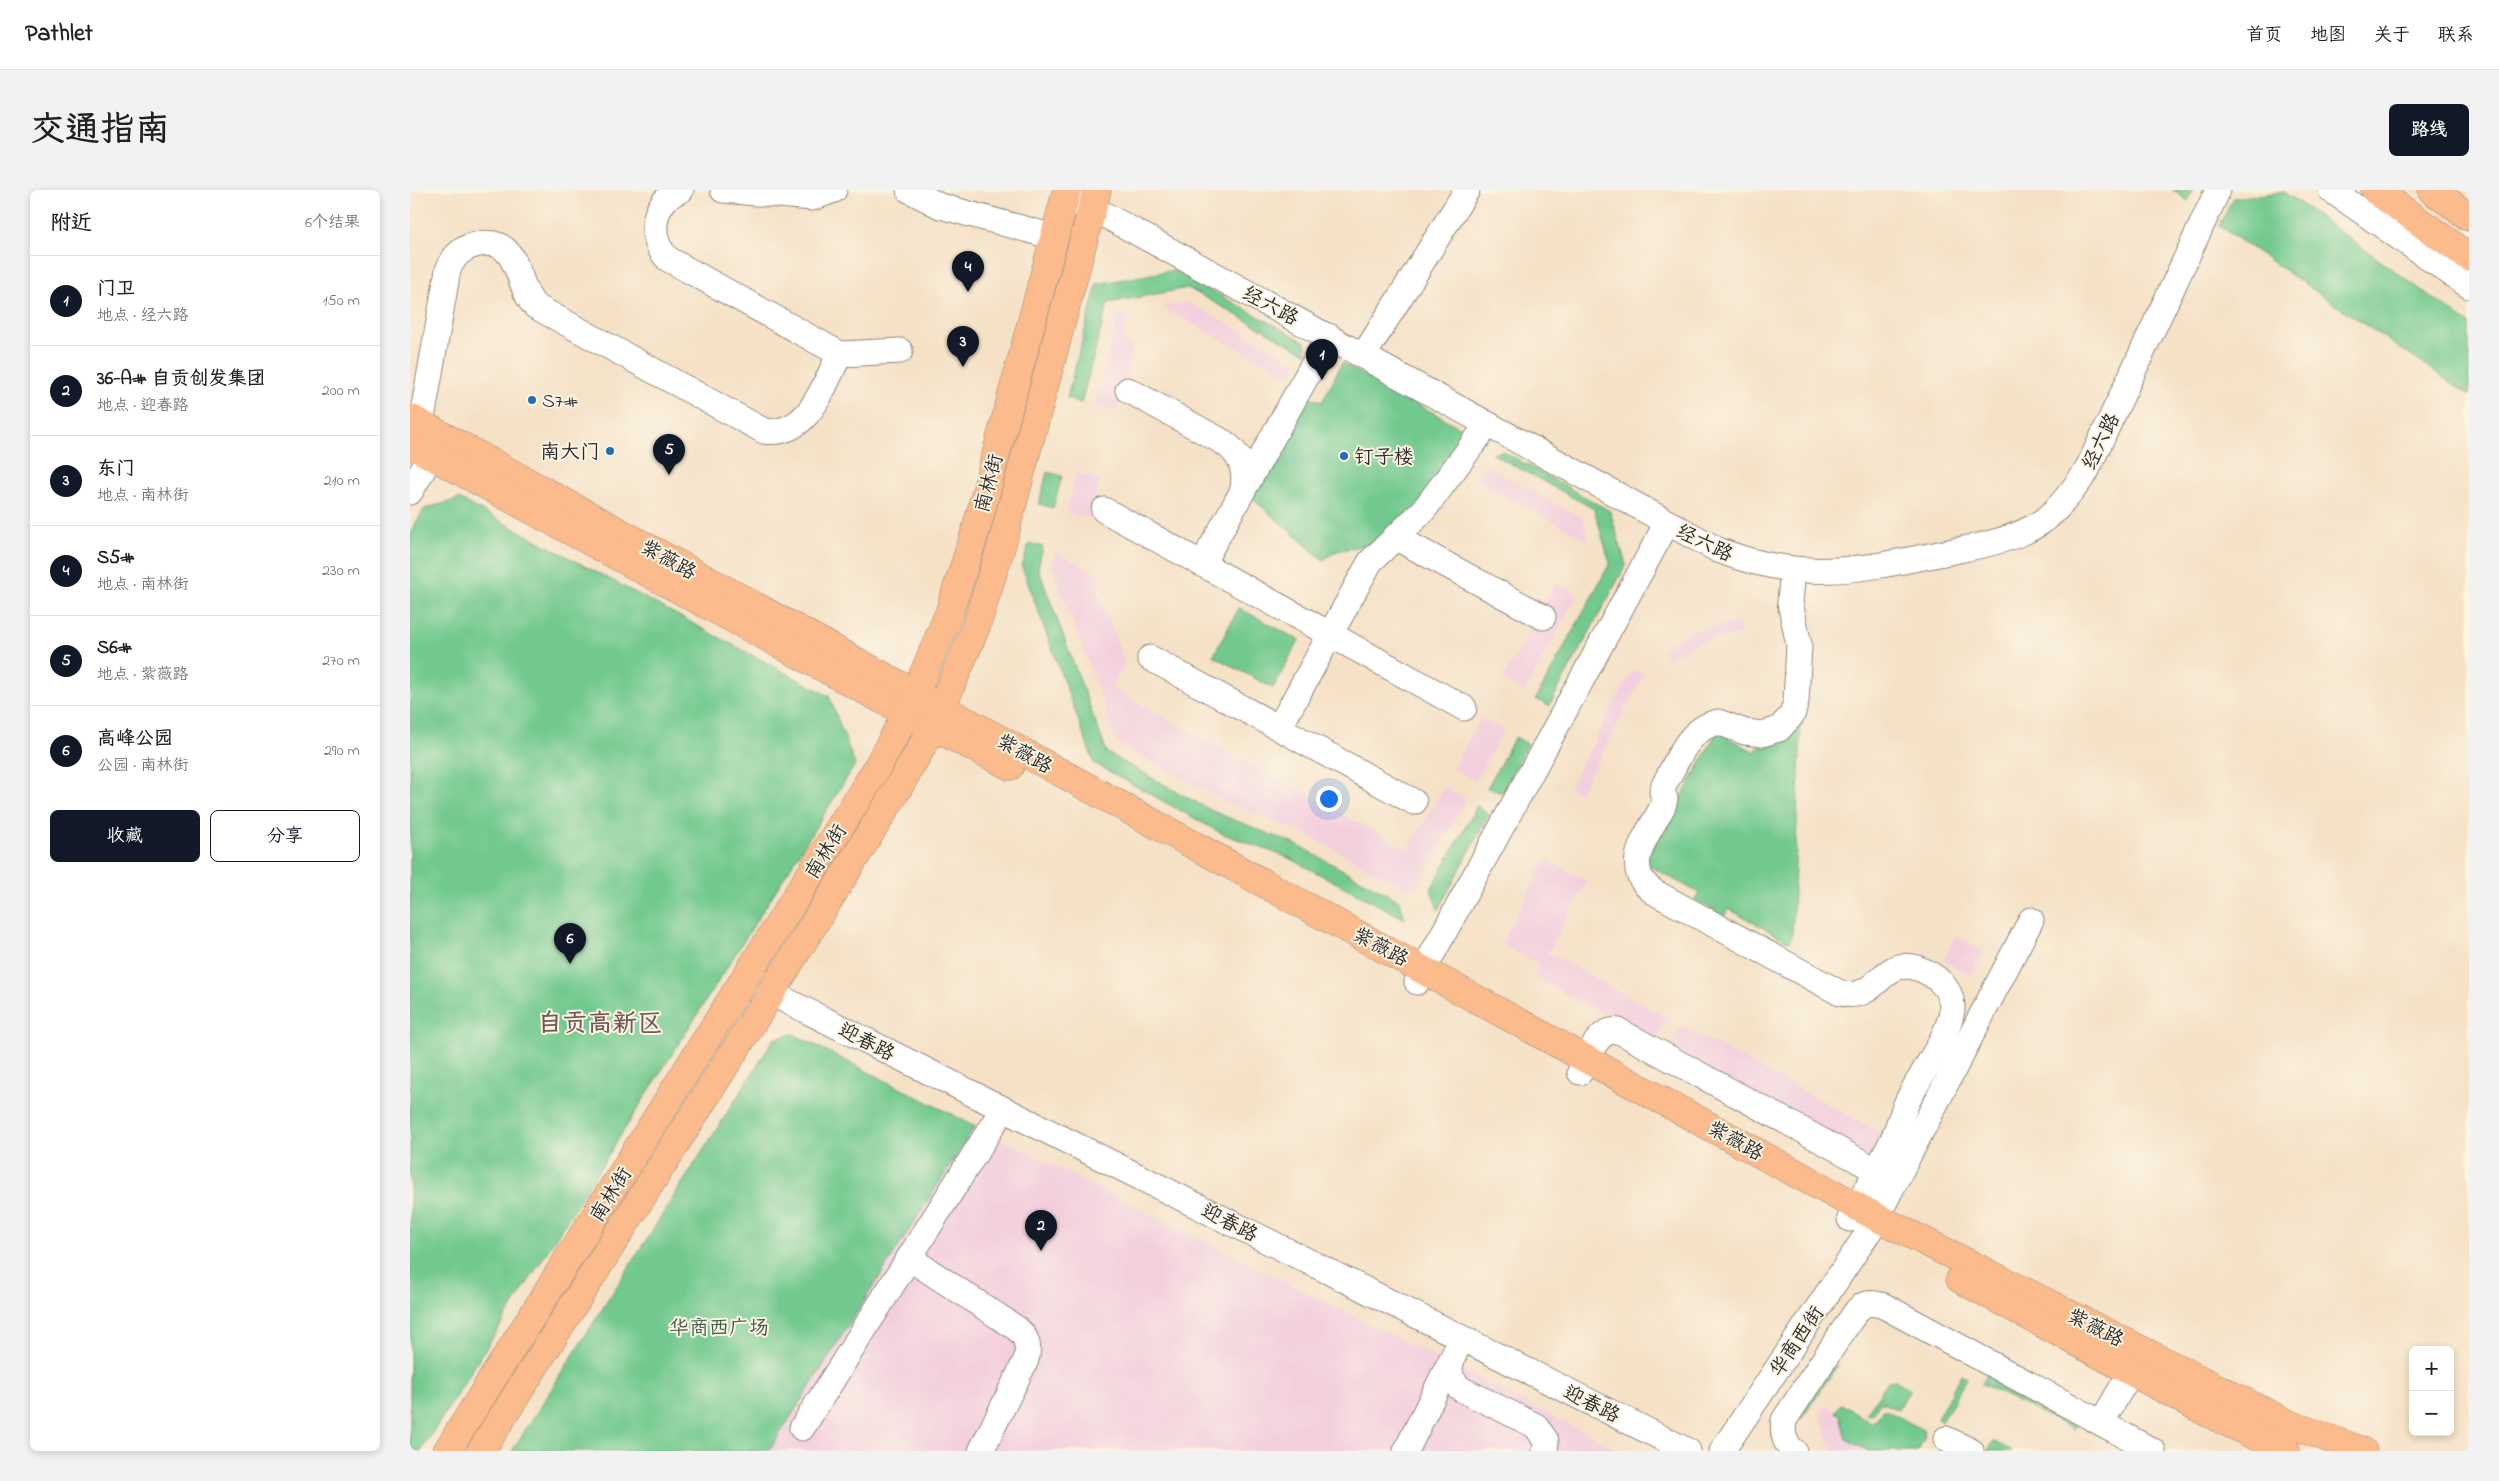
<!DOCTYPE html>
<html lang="zh">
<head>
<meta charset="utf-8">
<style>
  body { margin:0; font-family:"Indie Flower","LXGW WenKai TC",sans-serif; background:#f2f2f2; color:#202124 }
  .controls { position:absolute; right:15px; bottom:15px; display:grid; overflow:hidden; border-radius:8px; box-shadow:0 2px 8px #0003 }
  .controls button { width:45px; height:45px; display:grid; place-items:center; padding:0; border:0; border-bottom:1px solid #e0e0e0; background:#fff; color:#202124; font:25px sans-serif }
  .you { position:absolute; left:918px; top:608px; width:18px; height:18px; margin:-12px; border:4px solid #fff; border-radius:50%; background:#1a73e8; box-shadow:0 0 0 8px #1a73e833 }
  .badge { display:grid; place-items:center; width:32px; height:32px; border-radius:50%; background:#111827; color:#fff; font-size:16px; font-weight:700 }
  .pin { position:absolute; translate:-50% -41px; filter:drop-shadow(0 1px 2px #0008) }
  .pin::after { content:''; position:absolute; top:26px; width:18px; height:15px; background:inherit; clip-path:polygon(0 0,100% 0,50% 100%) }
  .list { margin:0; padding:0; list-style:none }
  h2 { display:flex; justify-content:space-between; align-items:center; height:65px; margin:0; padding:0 20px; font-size:21px }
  h2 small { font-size:16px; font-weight:400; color:#757577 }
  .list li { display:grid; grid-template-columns:32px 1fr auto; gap:15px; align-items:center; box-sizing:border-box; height:90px; padding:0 20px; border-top:1px solid #e0e0e0 }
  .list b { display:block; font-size:19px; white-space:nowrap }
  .list p { margin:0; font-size:16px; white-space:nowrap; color:#757577 }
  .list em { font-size:16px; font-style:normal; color:#757577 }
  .actions { display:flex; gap:10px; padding:15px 20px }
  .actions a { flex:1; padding:11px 0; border:1px solid #111827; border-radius:8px; text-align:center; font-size:18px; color:#111827 }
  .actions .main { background:#111827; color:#fff }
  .map { position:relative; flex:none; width:2059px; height:1261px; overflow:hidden; border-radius:8px }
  header { display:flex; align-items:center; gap:30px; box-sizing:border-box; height:70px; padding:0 25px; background:#fff; border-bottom:1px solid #e0e0e0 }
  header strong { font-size:24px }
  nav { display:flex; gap:28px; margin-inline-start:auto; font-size:18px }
  .intro { display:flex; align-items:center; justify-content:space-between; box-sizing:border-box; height:120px; padding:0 30px }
  h1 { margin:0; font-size:35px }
  .button { padding:12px 22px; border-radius:8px; background:#111827; color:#fff; font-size:18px; font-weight:700 }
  main { display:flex; gap:30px; padding:0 30px }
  aside { flex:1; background:#fff; border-radius:8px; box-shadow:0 2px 8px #0003 }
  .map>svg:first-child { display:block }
  .built { fill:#f3cfde }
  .green { fill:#72c98f; stroke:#4e7a5d }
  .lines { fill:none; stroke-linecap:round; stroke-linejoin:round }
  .minor-casing { stroke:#908678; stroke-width:27 }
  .major-casing { stroke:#908678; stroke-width:29 }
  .minor { stroke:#fff; stroke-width:25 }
  .major { stroke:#fbbb8c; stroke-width:28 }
  .poi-dot { fill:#1f6fb2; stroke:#fcf5e5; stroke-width:2 }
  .labels { text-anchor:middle; stroke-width:4; stroke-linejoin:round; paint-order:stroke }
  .street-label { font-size:20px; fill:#2b2b2b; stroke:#fcf5e5 }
  .poi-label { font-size:20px; fill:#2b2b2b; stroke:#fcf5e5; text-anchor:start }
  .park-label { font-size:20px; fill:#405a49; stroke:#fcf5e5 }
  .district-label { font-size:25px; font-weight:bold; fill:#755755; stroke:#fcf5e5 }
</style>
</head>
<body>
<header>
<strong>Pathlet</strong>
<nav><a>首页</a><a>地图</a><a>关于</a><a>联系</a></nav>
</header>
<div class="intro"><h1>交通指南</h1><a class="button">路线</a></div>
<main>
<aside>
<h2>附近<small>6个结果</small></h2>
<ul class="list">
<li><span class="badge">1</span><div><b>门卫</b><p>地点 · 经六路</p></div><em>150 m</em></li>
<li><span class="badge">2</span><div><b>36-A# 自贡创发集团</b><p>地点 · 迎春路</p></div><em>200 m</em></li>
<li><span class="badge">3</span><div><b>东门</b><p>地点 · 南林街</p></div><em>210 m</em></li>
<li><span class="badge">4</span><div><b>S5#</b><p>地点 · 南林街</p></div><em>230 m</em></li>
<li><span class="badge">5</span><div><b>S6#</b><p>地点 · 紫薇路</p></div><em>270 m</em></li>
<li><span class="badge">6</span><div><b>高峰公园</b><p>公园 · 南林街</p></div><em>290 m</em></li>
</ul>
<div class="actions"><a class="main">收藏</a><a>分享</a></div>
</aside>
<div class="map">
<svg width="2059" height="1261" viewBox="0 0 2059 1261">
  <rect width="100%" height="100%" fill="#fcf5e5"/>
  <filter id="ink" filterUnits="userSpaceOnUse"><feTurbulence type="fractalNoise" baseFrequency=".02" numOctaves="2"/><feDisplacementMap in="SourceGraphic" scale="10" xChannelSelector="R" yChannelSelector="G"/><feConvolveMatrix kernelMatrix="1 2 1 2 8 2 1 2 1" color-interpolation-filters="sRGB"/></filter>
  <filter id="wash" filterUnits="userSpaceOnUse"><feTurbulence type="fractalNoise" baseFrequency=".0096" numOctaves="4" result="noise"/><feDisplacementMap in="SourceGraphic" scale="20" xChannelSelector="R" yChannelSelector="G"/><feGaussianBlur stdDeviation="1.12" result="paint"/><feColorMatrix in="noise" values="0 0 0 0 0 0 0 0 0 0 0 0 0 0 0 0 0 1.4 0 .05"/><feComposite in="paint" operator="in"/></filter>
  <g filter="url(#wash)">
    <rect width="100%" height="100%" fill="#f5e1c6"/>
    <!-- built -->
    <g class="built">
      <polygon points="778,112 888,173 881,187 751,117"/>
      <polygon points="719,123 712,152 724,156 707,222 684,216 708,125"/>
      <polygon points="1075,275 1172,328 1179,351 1066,290"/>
      <polygon points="666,283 690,289 680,328 656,322"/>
      <polygon points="646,362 691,386 686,397 715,473 701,498 998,660 1034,597 1056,609 1009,695 996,698 892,642 819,614 708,553 642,377"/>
      <polygon points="1146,393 1168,404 1114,502 1092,490"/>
      <polygon points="1329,432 1332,444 1286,453 1257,469 1251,459 1281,441"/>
      <polygon points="1223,479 1234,485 1170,603 1159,598"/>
      <polygon points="1071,528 1094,540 1065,591 1043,579"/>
      <polygon points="1136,669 1177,691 1138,763 1258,828 1245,851 1123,786 1129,774 1091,754"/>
      <polygon points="1546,746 1573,761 1561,785 1533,770"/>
      <polygon points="1272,836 1472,944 1459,968 1259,859"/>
      <polygon points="565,936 1212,1261 359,1261"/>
      <polygon points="1416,1216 1430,1225 1436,1249 1459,1261 1421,1261 1411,1223"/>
    </g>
    <!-- green -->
    <g class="green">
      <polygon points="1763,0 1782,0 1778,11"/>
      <polygon points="1874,2 2059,134 2059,205 1809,36 1823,8"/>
      <polygon points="764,80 895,152 897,164 778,98 698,113 671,213 657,208 687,94"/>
      <polygon points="932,173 1049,237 1051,250 1011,312 968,352 927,361 913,370 841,307 898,206 912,212"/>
      <polygon points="1092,261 1200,321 1216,375 1139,516 1126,509 1200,373 1184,319 1083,264"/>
      <polygon points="637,282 652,286 643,318 629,314"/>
      <polygon points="49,309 419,506 445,575 11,1261 0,1261 0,343 14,319"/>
      <polygon points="619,353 633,357 628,378 697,563 802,621 887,655 990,711 995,729 879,668 811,643 684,573 612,377"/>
      <polygon points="829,418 889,450 863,498 803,466"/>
      <polygon points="1392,514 1382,746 1379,752 1319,719 1314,726 1285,710 1289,703 1232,672 1250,647 1307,542 1345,562 1353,549"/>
      <polygon points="1105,547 1118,554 1092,603 1077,598"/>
      <polygon points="1067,616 1079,625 1028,720 1021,699"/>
      <polygon points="383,844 565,936 359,1261 102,1261 364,849"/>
      <polygon points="1419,1171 1427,1176 1391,1229 1383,1224"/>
      <polygon points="1580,1179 1667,1234 1664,1239 1572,1194"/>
      <polygon points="1551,1184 1557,1187 1532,1232 1527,1229"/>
      <polygon points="1485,1190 1500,1199 1488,1220 1473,1213 1469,1214 1461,1225 1456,1224 1478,1191"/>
      <polygon points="1431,1214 1461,1232 1465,1231 1472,1220 1476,1220 1513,1240 1515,1246 1508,1261 1459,1261 1436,1249 1430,1225 1425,1222"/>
      <polygon points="1583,1251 1602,1261 1578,1261"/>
    </g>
  </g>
  <g filter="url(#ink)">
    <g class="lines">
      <defs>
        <g id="minor">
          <path d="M271,0C241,11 237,48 258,69L430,164L490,161"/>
          <polyline points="313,0 402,8 424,0"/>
          <polyline points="499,0 530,16 644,47"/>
          <polyline points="1921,0 2059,96"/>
          <path d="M654,10L682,18L1308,360C1394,394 1453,379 1539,362C1568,356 1605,350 1630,333C1649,320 1662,301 1676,282L1808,0"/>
          <polyline points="954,165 1057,0"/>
          <path d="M718,200L813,252C831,264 836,279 833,299"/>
          <path d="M11,234L38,80C43,67 51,58 65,55C111,43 105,96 125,116L354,241C399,247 412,198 430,164"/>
          <polyline points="0,302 21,266"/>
          <polyline points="694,320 1054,518"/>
          <polyline points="985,347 1133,427"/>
          <polyline points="792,374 919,146"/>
          <path d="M1383,380L1380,412L1389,455L1386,512L1382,525L1369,539L1352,544L1335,542L1308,532C1277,539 1268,570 1254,595L1252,602L1255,609L1253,616C1238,645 1209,677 1244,702L1430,803C1469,813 1469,767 1507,778C1525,784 1542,798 1542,818C1542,841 1509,887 1498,910C1492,922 1489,936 1483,949C1470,976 1454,1003 1440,1029"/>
          <polyline points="740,468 869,538"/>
          <polyline points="1004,612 869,538 960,372 1013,321 1078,234"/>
          <polyline points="1007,792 1257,333"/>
          <polyline points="361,803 1278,1261"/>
          <path d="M1170,882C1179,867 1187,837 1209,841L1466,980"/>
          <path d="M499,1068L606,1138C617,1146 620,1157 616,1170L571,1261"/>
          <path d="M1052,1148C1043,1166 1031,1184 1051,1199L1126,1236L1136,1251L1135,1261"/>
          <polyline points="1691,1233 1721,1182"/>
          <polyline points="392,1238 593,919"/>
          <polyline points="1536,1249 1561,1261"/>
          <polyline points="996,1261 1041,1170"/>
          <polyline points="1312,1261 1460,1040 1621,730"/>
          <path d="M1384,1261C1374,1254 1372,1241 1374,1230L1445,1123C1453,1112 1461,1112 1474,1116L1743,1261"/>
        </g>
        <g id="major">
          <polyline points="1965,0 2059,67"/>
          <polyline points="2022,0 2059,27"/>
          <polyline points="0,228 1466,1027 1879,1234 1953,1261"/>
          <polyline points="0,254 497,523 600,576"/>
          <polyline points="1550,1089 1794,1221 1876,1261"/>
          <polyline points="37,1261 464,583 497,523 539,423 565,343 657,0"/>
          <polyline points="71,1261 361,803 490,595 524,535 566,437 591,357 687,0"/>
        </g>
      </defs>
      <!-- minor casing -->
      <use href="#minor" class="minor-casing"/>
      <!-- major casing -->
      <use href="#major" class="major-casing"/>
      <!-- minor -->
      <use href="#minor" class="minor"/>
      <!-- major -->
      <use href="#major" class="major"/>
    </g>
  </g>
  <!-- markers -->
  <g class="poi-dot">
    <circle cx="122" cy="210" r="5"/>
    <circle cx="200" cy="261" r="5"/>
    <circle cx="934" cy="266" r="5"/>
  </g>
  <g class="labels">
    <!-- street labels -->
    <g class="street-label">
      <text transform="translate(861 115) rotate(28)" y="7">经六路</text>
      <text transform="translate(1690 251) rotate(-64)" y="7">经六路</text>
      <text transform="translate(578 293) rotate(-75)" y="7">南林街</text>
      <text transform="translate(1295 352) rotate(26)" y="7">经六路</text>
      <text transform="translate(259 369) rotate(29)" y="7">紫薇路</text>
      <text transform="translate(615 563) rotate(29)" y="7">紫薇路</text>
      <text transform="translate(415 661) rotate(-58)" y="7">南林街</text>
      <text transform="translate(971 756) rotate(28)" y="7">紫薇路</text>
      <text transform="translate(457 851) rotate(27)" y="7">迎春路</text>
      <text transform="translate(1326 950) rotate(29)" y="7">紫薇路</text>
      <text transform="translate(200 1004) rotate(-58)" y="7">南林街</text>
      <text transform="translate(820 1032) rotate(27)" y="7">迎春路</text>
      <text transform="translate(1686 1137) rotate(27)" y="7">紫薇路</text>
      <text transform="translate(1386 1151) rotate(-56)" y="7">华商西街</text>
      <text transform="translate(1182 1213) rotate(26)" y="7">迎春路</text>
    </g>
    <!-- poi labels -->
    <g class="poi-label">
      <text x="132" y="217">S7#</text>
      <text x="190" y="268" text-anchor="end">南大门</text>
      <text x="944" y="273">钉子楼</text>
    </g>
    <!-- park labels -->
    <g class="park-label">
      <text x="309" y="1144">华商西广场</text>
    </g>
    <!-- district labels -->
    <g class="district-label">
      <text x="190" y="841">自贡高新区</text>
    </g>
  </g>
</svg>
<div class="controls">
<button>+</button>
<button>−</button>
</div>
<div class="you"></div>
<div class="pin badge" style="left:912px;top:190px">1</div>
<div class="pin badge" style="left:631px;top:1061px">2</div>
<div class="pin badge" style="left:553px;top:177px">3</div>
<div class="pin badge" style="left:558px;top:102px">4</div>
<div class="pin badge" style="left:259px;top:285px">5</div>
<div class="pin badge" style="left:160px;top:774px">6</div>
</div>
</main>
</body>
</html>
